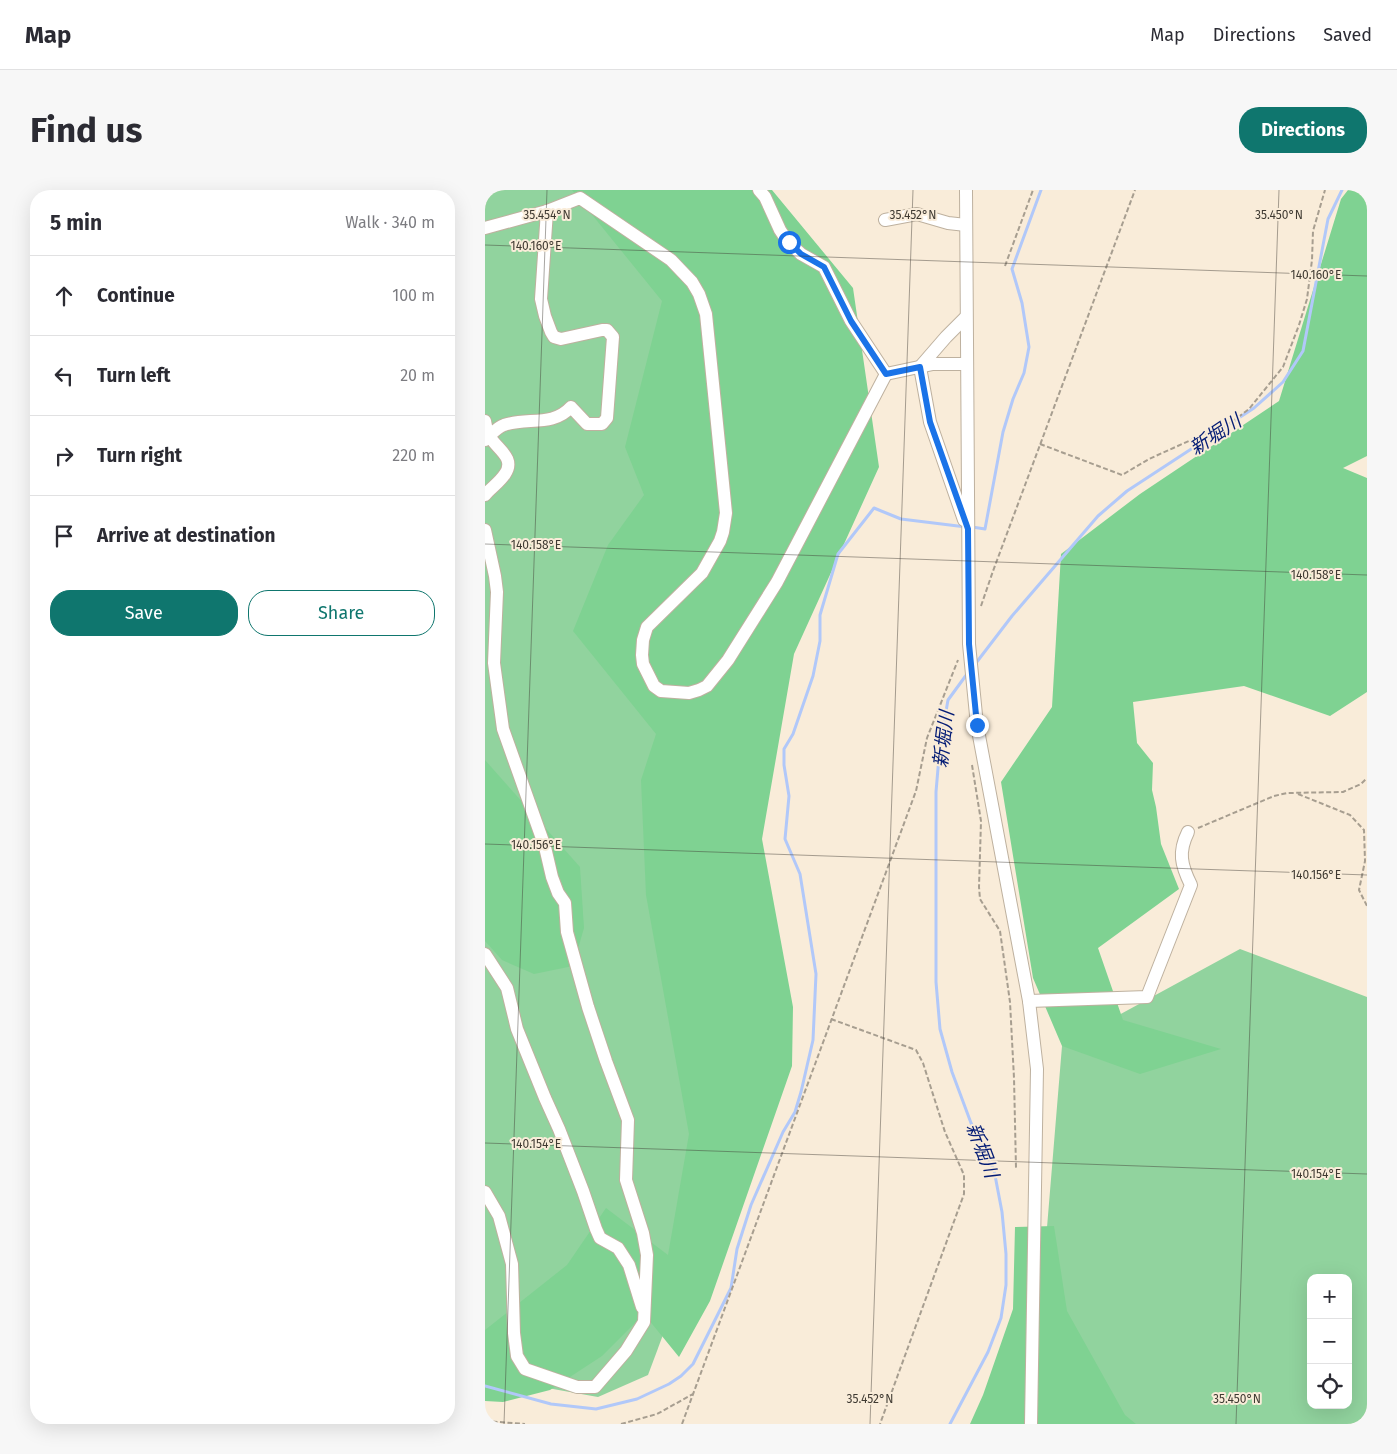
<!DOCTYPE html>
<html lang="en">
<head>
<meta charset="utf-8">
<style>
  body { margin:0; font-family:"Fira Sans","Noto Sans JP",sans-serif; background:#f7f7f7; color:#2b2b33 }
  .controls { position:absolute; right:15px; bottom:15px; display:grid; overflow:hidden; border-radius:10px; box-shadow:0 5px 20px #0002 }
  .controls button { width:45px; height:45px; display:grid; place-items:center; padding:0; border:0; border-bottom:1px solid #e1e1e2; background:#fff; color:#2b2b33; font:25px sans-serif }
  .stop { position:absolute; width:15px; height:15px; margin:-11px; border:4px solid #1a73e8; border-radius:50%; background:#fff }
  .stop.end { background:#1a73e8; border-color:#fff; box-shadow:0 1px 5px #0008 }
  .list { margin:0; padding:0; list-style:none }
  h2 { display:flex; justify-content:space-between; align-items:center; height:65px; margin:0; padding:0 20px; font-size:21px }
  h2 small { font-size:16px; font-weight:400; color:#7c7c81 }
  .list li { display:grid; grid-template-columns:32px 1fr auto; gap:15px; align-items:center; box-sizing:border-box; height:80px; padding:0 20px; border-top:1px solid #e1e1e2 }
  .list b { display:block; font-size:19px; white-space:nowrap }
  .list em { font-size:16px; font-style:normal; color:#7c7c81 }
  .actions { display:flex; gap:10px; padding:15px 20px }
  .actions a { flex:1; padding:11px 0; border:1px solid #0f766e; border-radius:20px; text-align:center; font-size:18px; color:#0f766e }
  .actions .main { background:#0f766e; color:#fff }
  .icon { flex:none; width:28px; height:28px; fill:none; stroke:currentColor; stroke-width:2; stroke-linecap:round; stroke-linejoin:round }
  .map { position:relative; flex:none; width:882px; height:1234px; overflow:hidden; border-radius:20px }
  header { display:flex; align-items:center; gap:30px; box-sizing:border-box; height:70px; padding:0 25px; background:#fff; border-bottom:1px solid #e1e1e2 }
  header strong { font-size:24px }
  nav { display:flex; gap:28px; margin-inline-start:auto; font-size:18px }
  .intro { display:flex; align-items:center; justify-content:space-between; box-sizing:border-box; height:120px; padding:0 30px }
  h1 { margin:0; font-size:35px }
  .button { padding:12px 22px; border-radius:20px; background:#0f766e; color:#fff; font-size:18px; font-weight:700 }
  main { display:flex; gap:30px; padding:0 30px }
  aside { flex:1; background:#fff; border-radius:20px; box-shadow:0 5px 20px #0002 }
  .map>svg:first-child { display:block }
  .green { fill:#91d39e; fill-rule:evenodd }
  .forest { fill:#7fd292 }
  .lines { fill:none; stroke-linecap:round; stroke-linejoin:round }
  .stream { stroke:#b1c8f9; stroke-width:3 }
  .minor-casing { stroke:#beb19f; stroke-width:14 }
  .path { stroke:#a79e90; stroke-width:2; stroke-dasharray:5 2.5; stroke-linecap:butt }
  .minor { stroke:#fff; stroke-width:12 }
  .route { stroke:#1a73e8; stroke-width:6 }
  .ticks { fill:none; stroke:#3f3a32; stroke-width:1; stroke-opacity:0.45 }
  .labels { text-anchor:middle; stroke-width:4; stroke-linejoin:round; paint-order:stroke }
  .water-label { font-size:19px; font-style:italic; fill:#041c75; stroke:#f9ecd9 }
  .ticks-label { font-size:12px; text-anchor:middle; fill:#3f3a32; stroke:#f9ecd9; stroke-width:4; stroke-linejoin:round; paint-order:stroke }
</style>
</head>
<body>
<header>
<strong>Map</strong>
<nav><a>Map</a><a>Directions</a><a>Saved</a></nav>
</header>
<div class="intro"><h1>Find us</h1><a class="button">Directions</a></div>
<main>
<aside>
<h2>5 min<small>Walk · 340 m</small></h2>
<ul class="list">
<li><svg class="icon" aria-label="ahead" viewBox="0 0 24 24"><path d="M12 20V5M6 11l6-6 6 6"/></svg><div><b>Continue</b></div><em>100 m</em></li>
<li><svg class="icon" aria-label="left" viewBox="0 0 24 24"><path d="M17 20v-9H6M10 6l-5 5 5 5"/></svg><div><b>Turn left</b></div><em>20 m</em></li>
<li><svg class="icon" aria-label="right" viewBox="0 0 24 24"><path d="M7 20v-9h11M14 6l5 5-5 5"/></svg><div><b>Turn right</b></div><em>220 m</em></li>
<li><svg class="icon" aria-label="arrive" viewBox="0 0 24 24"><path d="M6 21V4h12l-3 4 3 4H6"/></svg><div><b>Arrive at destination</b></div></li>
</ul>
<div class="actions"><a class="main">Save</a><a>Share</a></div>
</aside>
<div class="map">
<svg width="882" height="1234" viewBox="0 0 882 1234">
  <rect width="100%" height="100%" fill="#f9ecd9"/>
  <!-- green -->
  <g class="green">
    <polygon points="0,0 100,0 188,87 236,522 212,1054 163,1185 113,1207 0,1187"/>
    <path d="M755,759L882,807V1234H576L548,1207L577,856ZM826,1088H863V1215H826Z"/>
  </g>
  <!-- forest -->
  <g class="forest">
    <polygon points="87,0 287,0 368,98 394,277 309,464 277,649 308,817 307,876 225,1111 194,1167 159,1124 117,1166 65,1200 18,1212 0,1211 0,1140 82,1075 121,1018 183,1065 204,944 161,705 156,590 171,544 88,441 123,355 159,305 140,257 177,111"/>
    <polygon points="863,0 882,0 882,266 858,278 882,288 882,502 845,526 759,496 648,512 652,553 668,573 667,600 671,617 676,654 694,699 613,758 638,830 736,859 655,884 577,856 548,788 516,592 567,517 576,364 655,304 794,211 856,9"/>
    <polygon points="0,570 95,677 99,738 88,776 49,784 17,770 0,751"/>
    <polygon points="569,1036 582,1121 640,1225 651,1234 485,1234 498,1205 528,1119 530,1037"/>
  </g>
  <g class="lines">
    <!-- stream -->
    <g class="stream">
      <polyline points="487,337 500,339 518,242 528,209 539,183 544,157 537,113 527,79 556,0"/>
      <polyline points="491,473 527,426 613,326 642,301 769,218 798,192 818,161 843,29 857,0"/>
      <polyline points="0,1196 66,1214 111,1219 152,1209 184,1194 196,1186 208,1174 246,1098 252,1059 266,1015 298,942 310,922 316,902 328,850 331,784 315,684 300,649 304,606 299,575 299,559 308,544 328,486 335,451 335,425 353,364 389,318 416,329 481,337"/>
      <polyline points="465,1234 503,1162 516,1128 521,1095 521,1064 517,1022 509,980 486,933 467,882 455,839 451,792 451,602 455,555 463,510 482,484"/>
    </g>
    <defs>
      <g id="minor">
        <polyline points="274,0 280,7 295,40 303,52 316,64 339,77 366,131 401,184"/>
        <polyline points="481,0 484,454 492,535 544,811 552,879 546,1234"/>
        <polyline points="400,30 432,24 463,33 481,35"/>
        <polyline points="0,38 62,21 95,8 186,70 207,92 214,104 221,124 241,323 238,342 235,351 217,383 162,437 158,450 157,465 158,474 169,496 176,501 204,503 214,500 222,496 243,470 292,392 401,184"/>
        <polyline points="401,184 448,174 481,174"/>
        <path d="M0,231C1,236 2,243 5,247C12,259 31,268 20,284C15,292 6,298 0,305"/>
        <path d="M0,250C5,246 12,237 19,235C42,227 68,237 86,217L102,234H117L122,228L128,147L122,140H117L76,149L69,147L66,142L60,126L56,109L62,21"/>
        <polyline points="479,330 445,232 435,177 461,147 481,127"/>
        <polyline points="0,340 10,386 12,402 9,473 18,539 60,657 67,687 73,703 80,713 82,742 103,817 121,871 143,930 141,990 158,1043 162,1065 159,1132 141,1161 110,1197 92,1197 40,1179 32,1166 29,1143 27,1074 14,1026 0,1002"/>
        <polyline points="0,764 22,798 32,839 60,908 74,939 98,1001 111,1039 115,1048 133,1058 144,1075 157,1117"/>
        <path d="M544,811L662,807L706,695C696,675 693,662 703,642"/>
      </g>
    </defs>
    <!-- minor casing -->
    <use href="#minor" class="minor-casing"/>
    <!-- path -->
    <g class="path">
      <polyline points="520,76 548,0"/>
      <polyline points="555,254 637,285 664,269 748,231 764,219 798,177 814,135 822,109 827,70 828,41 840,0"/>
      <polyline points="496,416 508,381 650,0"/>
      <polyline points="487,575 496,631 494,697 495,709 515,741 525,812 529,888 531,978"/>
      <polyline points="813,604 865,625 879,640 880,671 874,700 882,716"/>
      <polyline points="713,638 789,606 802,603 858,602 876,594 882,588"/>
      <polyline points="346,829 431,860 438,873 460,942 479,985 479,1004 395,1234"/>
      <polyline points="0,1231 40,1234"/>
      <polyline points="136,1234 172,1224 208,1204"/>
      <polyline points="197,1234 431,601 442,548 473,470"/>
    </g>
    <!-- minor -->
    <use href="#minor" class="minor"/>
  </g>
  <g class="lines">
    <!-- route -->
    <polyline class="route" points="304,52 316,64 339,77 366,131 401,184 435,177 445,232 483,339 484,454 492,535"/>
  </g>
  <!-- ticks -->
  <path class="ticks" d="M0,55L882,86M0,354L882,385M0,654L882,685M0,953L882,984M19,1234L62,0M385,1234L428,0M751,1234L794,0"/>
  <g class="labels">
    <!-- water labels -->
    <g class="water-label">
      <text transform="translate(730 244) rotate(-33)" y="7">新堀川</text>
      <text transform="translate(458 549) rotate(-83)" y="7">新堀川</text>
      <text transform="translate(498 960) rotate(69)" y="7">新堀川</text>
    </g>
  </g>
  <g class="ticks-label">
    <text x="62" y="29">35.454°N</text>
    <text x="428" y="29">35.452°N</text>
    <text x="794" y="29">35.450°N</text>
    <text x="51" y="60">140.160°E</text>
    <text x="831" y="89">140.160°E</text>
    <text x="51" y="359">140.158°E</text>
    <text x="831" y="389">140.158°E</text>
    <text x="51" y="659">140.156°E</text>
    <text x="831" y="689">140.156°E</text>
    <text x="51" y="958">140.154°E</text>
    <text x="831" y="988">140.154°E</text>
    <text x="385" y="1213">35.452°N</text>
    <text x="752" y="1213">35.450°N</text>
  </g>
</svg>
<div class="controls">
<button>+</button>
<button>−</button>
<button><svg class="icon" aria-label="locate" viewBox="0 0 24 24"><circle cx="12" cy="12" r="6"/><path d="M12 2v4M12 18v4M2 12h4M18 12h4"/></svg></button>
</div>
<div class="stop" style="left:304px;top:52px"></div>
<div class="stop end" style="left:492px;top:535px"></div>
</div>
</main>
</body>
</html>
